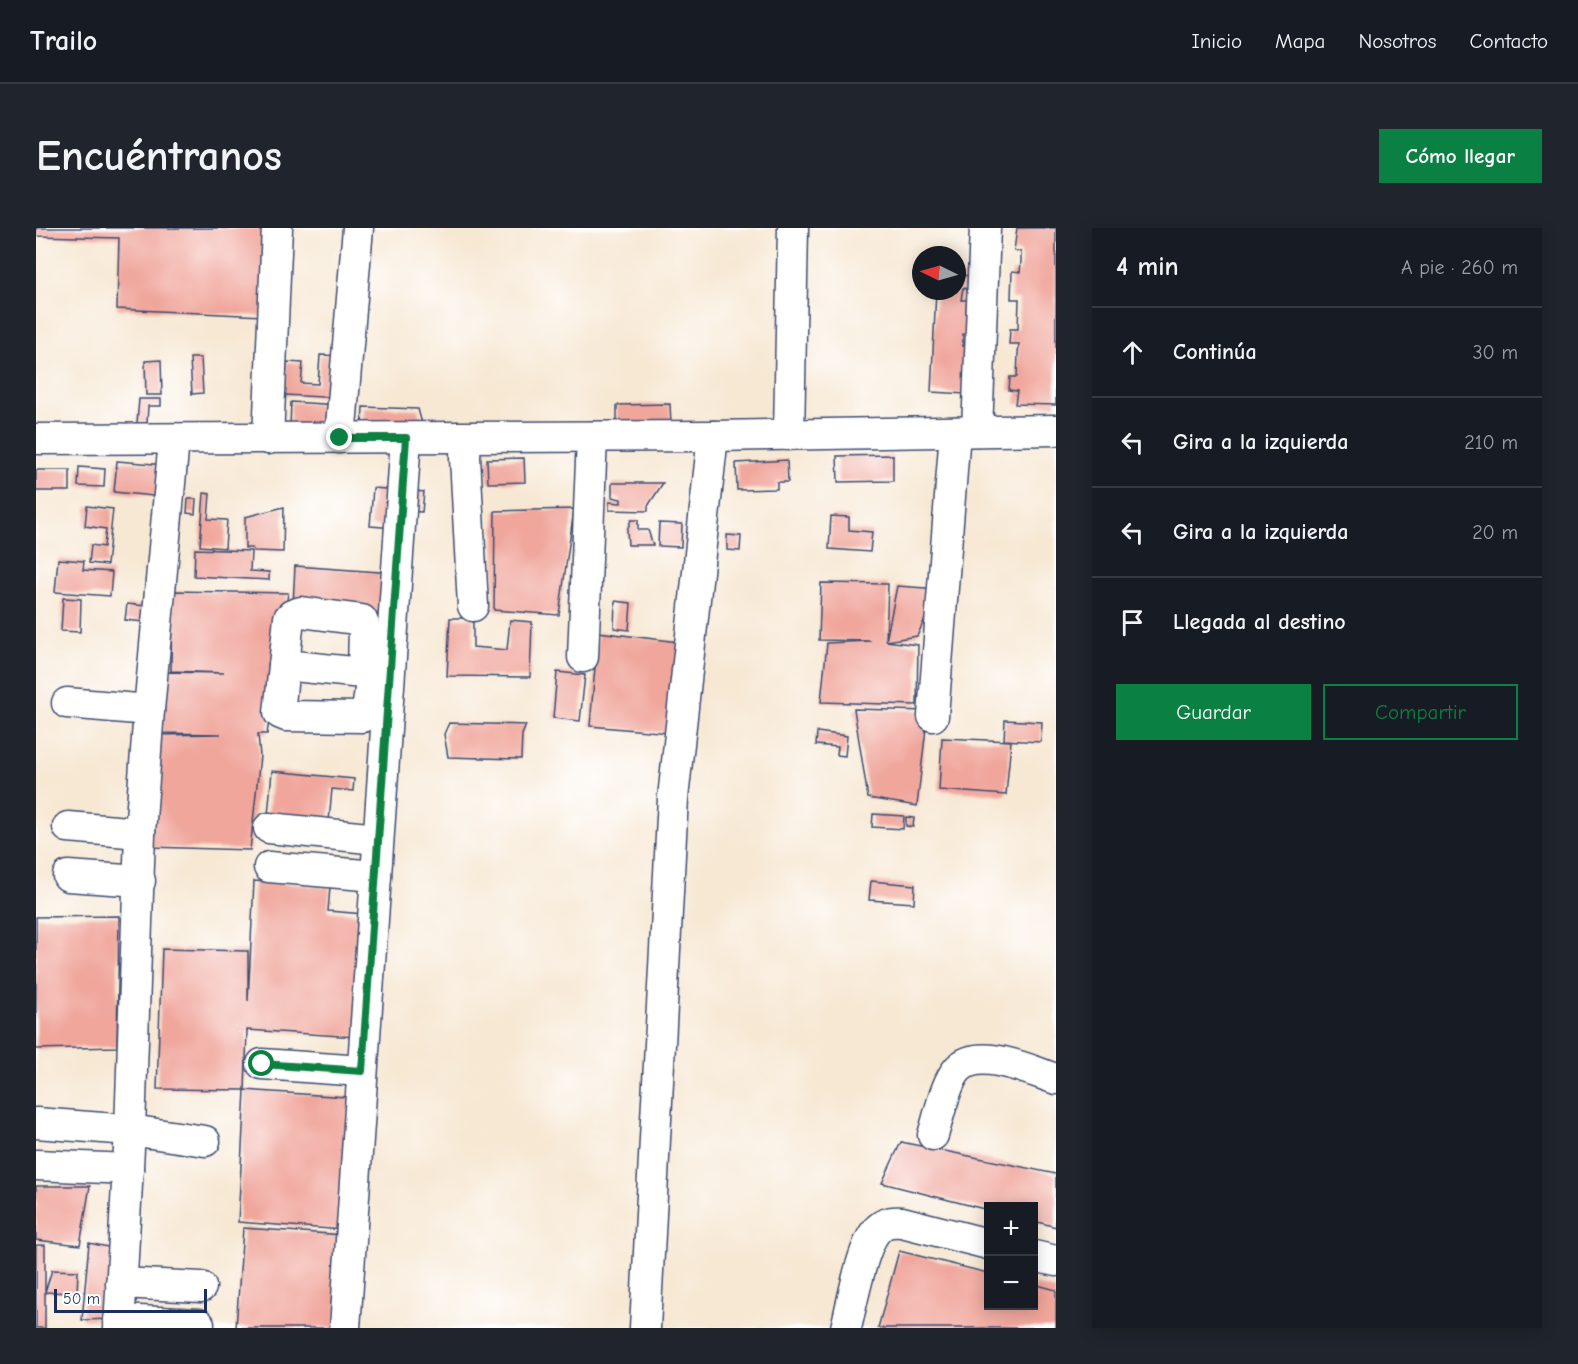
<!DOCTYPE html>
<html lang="es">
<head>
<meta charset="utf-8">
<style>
  body { margin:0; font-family:"Comic Neue",sans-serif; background:#20242c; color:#f1f3f6 }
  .controls { position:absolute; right:18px; bottom:18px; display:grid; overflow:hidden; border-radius:0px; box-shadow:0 3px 15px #0003 }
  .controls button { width:54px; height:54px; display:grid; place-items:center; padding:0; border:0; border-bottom:2px solid #363941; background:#171b24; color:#f1f3f6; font:30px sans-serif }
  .compass { position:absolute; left:876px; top:18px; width:54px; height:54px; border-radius:50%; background:#171b24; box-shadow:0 3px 15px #0003; rotate:275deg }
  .scale { position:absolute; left:18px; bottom:15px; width:153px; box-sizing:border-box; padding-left:6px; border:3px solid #1b2f5e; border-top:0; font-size:16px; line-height:21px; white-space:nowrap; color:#1b2f5e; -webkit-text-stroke:4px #fff; paint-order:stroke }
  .stop { position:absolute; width:18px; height:18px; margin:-14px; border:4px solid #0b8043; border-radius:50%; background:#fff }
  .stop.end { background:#0b8043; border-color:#fff; box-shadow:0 2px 6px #0008 }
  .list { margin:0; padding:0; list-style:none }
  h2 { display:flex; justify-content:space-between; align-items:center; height:78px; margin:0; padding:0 24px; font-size:26px }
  h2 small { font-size:20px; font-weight:400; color:#9ea1a6 }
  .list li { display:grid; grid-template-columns:39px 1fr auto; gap:18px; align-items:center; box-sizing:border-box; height:90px; padding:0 24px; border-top:2px solid #363941 }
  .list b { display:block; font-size:22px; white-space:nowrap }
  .list em { font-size:20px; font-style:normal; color:#9ea1a6 }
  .actions { display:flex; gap:12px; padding:18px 24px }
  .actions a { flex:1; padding:14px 0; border:2px solid #0b8043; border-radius:0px; text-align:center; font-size:21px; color:#0b8043 }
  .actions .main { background:#0b8043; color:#fff }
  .icon { flex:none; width:33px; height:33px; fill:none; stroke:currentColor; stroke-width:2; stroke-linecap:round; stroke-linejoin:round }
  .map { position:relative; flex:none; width:1020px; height:1100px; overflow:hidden; border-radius:0px }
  header { display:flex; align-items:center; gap:36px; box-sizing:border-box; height:84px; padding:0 30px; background:#171b24; border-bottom:2px solid #363941 }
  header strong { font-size:28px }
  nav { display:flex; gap:33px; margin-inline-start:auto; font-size:21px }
  .intro { display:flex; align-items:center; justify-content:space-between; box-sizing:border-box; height:144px; padding:0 36px }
  h1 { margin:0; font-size:42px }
  .button { padding:15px 27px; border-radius:0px; background:#0b8043; color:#fff; font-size:21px; font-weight:700 }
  main { display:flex; gap:36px; padding:0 36px }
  aside { flex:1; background:#171b24; border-radius:0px; box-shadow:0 3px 15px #0003 }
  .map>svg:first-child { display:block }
  .building { fill:#f0a69b }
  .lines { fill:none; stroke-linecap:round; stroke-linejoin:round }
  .minor-casing { stroke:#3c4b70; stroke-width:33 }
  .minor { stroke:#fff; stroke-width:30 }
  .route { stroke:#0b8043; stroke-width:8 }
</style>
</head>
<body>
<header>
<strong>Trailo</strong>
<nav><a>Inicio</a><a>Mapa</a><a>Nosotros</a><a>Contacto</a></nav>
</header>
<div class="intro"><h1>Encuéntranos</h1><a class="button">Cómo llegar</a></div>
<main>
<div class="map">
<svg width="1020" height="1100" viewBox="0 0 1020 1100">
  <rect width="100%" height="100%" fill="#fff"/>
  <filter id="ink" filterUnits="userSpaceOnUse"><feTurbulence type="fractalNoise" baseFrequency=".0167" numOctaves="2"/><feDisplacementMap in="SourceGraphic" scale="12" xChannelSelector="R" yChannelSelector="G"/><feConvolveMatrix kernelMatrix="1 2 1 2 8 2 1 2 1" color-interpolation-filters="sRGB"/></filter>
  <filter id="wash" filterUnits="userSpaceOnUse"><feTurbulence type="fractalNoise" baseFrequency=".008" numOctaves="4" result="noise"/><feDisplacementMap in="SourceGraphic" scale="24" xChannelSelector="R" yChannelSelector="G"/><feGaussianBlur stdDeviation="1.35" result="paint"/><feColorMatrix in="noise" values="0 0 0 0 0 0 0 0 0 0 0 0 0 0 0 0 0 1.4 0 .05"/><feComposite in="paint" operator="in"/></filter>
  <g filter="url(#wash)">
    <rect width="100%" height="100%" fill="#f7e8d4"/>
    <g id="blocks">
      <!-- building -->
      <g class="building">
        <polygon points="0,0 233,0 228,88 81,81 83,10 0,8"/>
        <polygon points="981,0 1020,0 1020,177 979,176 981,163 973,162 974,149 981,149 982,126 983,116 973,116 974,101 982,101 983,71 975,71 976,43 984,44 985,34 985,24 978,23"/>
        <polygon points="921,47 936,48 935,61 927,60 925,72 931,72 930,83 938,83 936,106 927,106 927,118 933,118 930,166 895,164 900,63 921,63"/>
        <polygon points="284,127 308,128 305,170 249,167 251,134 267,135 265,155 282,156"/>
        <polygon points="154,130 165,130 167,165 156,166"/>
        <polygon points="125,132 126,167 110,167 109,133"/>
        <polygon points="103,171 125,171 125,178 112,178 111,195 101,195"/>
        <polygon points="255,174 303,177 301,202 254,199"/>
        <polygon points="634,176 635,198 581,198 581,177"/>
        <polygon points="327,179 382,181 387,199 326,198"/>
        <polygon points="857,227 857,253 802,254 801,228"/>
        <polygon points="488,230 489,254 452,255 451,231"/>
        <polygon points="751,232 752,254 741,254 741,261 701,262 700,235"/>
        <polygon points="81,233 130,237 127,269 78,264"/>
        <polygon points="43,239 69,241 68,259 42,258"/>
        <rect x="0" y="242" width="34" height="21"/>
        <polygon points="576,255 627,255 612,278 612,283 573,282 573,274 585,275 585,271 576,269"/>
        <polygon points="337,260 362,262 359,300 334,298"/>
        <polygon points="371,262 388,264 386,284 369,283"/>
        <polygon points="168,265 174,266 172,291 191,292 189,320 164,318"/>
        <polygon points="152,271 160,271 159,286 151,285"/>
        <polygon points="51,278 77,281 71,337 53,335 55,317 68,319 70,301 49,298"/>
        <polygon points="248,279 247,324 218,323 216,320 209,320 209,289"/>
        <polygon points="538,281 523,387 458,382 459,283"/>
        <polygon points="795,288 813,289 813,302 836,304 834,324 793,321"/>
        <polygon points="595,292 602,292 602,302 612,302 617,317 592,317 591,302"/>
        <polygon points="623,295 646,296 645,319 622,318"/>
        <polygon points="691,307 705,308 704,323 691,322"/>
        <polygon points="159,321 215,323 214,343 233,344 233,352 158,348"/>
        <polygon points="22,331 48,333 47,342 76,344 74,368 19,364"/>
        <polygon points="259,338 357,345 352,435 337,383 257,378"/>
        <polygon points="785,355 852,356 850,413 861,358 903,361 881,408 850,413 882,417 881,477 785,474 791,415 835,413 783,412"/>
        <polygon points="136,363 252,365 231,506 222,506 224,528 214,622 113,619 122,507 185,506 126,505 127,444 188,445 135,443"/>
        <polygon points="27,370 45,371 44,404 25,403"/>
        <polygon points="579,373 595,375 593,402 578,400"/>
        <polygon points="91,376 120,379 118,395 89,392"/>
        <polygon points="414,390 437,390 437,419 471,422 474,392 496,394 494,449 411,448"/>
        <polygon points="562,404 650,415 634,505 554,498"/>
        <polygon points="521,444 549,447 544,493 517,490"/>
        <polygon points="818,481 892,483 881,578 832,570"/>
        <polygon points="969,492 1006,494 1005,514 968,512"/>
        <polygon points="413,495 490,497 486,507 485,531 412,529 408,506"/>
        <polygon points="781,504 811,508 809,528 801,527 802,519 780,517"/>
        <polygon points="906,510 975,513 970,567 903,562"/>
        <polygon points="236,543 318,551 317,563 296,561 293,593 232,587"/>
        <polygon points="837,586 868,588 867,601 836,599"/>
        <polygon points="870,589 878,590 877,599 870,598"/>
        <polygon points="218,653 294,659 292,683 329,686 320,809 211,802 209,862 325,870 308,1002 202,994 209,862 121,861 126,721 212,723 212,773"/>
        <polygon points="835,653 879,657 878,675 833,672"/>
        <polygon points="83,688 81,819 0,821 0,689"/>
        <polygon points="865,914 1020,946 1020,999 998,993 998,978 952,978 952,982 846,955"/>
        <polygon points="0,958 54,958 44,1017 0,1012"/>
        <polygon points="207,1000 308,1007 299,1100 200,1100"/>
        <polygon points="53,1015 81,1021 76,1091 46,1092"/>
        <polygon points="0,1017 9,1017 9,1064 16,1042 42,1043 41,1065 9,1064 9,1100 0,1100"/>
        <polygon points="863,1023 952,1045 952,1078 998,1078 998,1056 1020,1062 1020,1100 842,1100"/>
      </g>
    </g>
  </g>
  <g filter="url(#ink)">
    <use href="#blocks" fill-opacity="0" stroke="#3c4b70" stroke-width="1.5"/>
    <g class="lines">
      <defs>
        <g id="minor">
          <polyline points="941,203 949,0"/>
          <polyline points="753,207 757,0"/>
          <polyline points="304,210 322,0"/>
          <polyline points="430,210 429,229 437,378"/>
          <polyline points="0,211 677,208 1020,202"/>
          <polyline points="232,211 241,0"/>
          <polyline points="547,429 556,209"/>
          <polyline points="248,437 336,446"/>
          <polyline points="327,445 328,397 326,392 265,384 256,387 253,390 243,485 250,488 326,489 331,484 336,446"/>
          <polyline points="31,475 113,482"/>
          <polyline points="897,488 919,204"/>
          <polyline points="32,599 104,605"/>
          <polyline points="233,600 342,611"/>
          <polyline points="233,639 340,648"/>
          <polyline points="32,648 104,653"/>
          <polyline points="226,836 326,843"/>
          <polyline points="0,895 94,902 169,913"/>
          <path d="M897,907C903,889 909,855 922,841C943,818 995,843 1020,851"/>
          <polyline points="0,937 92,941"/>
          <polyline points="998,1028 1020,1033"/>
          <polyline points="85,1055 165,1059"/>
          <polyline points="83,1092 163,1096"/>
          <polyline points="83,1100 94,902 104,605 113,482 138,212"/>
          <polyline points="309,1100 370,210"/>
          <polyline points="609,1100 637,570 677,208"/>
          <path d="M810,1100C816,1076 826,1018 841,1002C848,994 856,993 866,994L952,1016"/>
        </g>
      </defs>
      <!-- minor casing -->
      <use href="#minor" class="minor-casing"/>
      <!-- minor -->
      <use href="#minor" class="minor"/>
    </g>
  </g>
  <g class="lines" filter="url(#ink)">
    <!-- route -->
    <polyline class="route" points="226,836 326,843 370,210 304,210"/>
  </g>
</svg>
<div class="controls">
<button>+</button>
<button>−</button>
</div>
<svg class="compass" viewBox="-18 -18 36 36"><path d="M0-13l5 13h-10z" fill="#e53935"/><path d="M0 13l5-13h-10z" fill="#9ea1a6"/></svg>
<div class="scale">50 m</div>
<div class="stop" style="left:226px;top:836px"></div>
<div class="stop end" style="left:304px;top:210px"></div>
</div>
<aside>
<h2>4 min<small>A pie · 260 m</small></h2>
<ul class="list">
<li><svg class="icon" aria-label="ahead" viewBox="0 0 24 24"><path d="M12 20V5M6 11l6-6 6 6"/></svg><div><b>Continúa</b></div><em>30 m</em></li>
<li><svg class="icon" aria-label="left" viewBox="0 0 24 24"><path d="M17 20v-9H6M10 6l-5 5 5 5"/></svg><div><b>Gira a la izquierda</b></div><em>210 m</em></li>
<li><svg class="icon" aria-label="left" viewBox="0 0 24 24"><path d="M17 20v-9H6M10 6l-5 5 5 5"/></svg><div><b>Gira a la izquierda</b></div><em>20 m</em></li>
<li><svg class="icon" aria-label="arrive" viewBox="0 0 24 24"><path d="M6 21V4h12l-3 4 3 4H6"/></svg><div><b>Llegada al destino</b></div></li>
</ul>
<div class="actions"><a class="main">Guardar</a><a>Compartir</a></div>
</aside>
</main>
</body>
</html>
